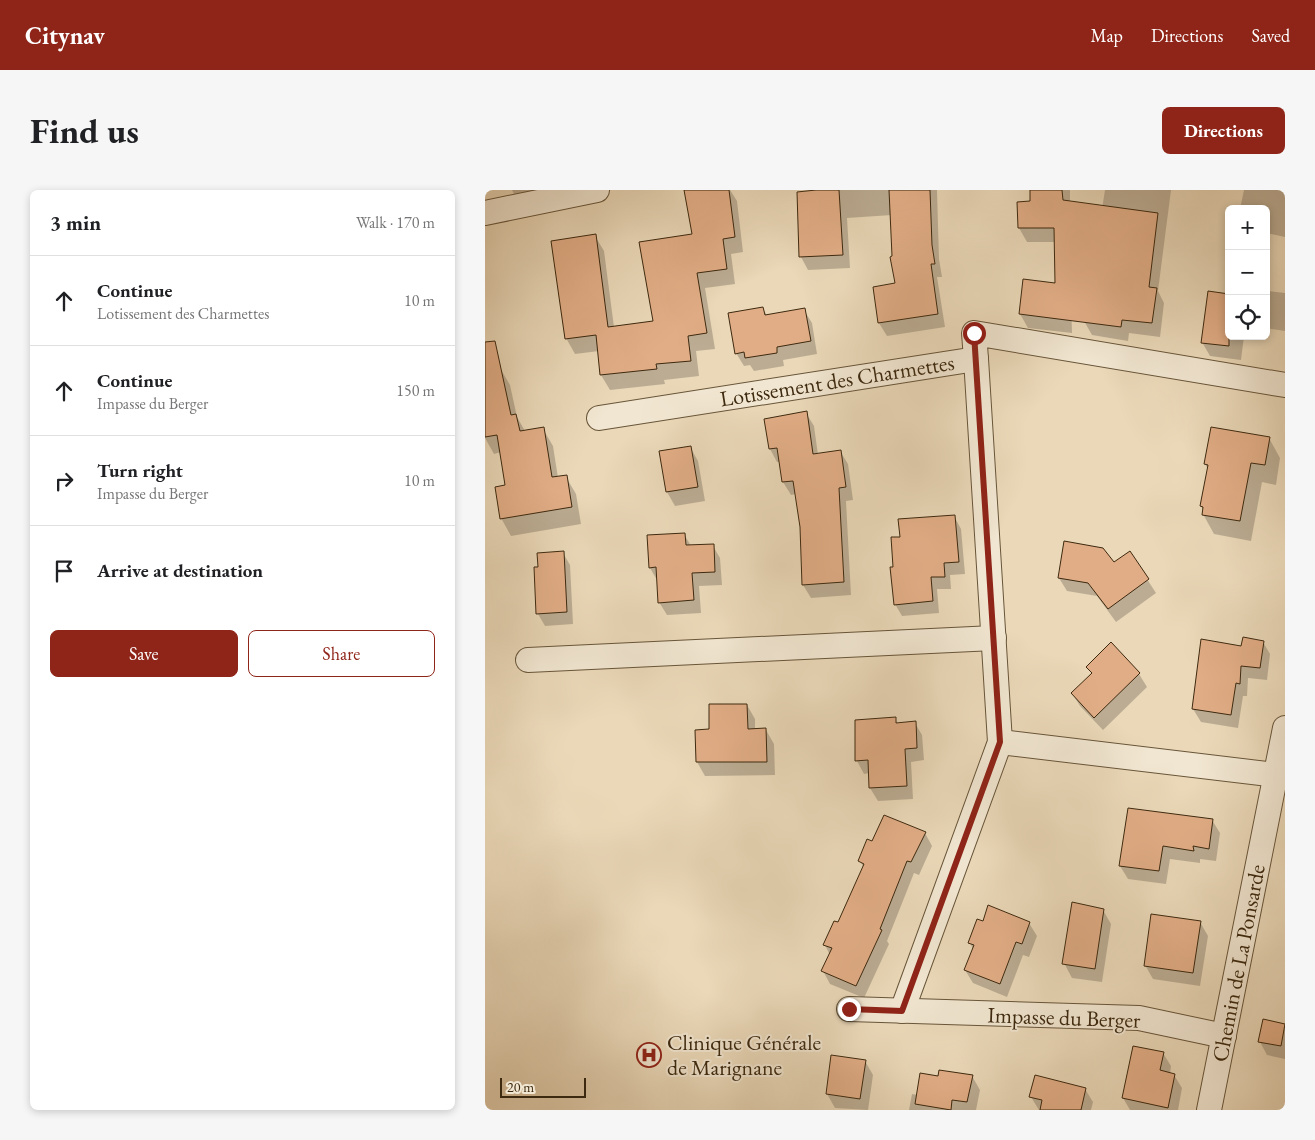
<!DOCTYPE html>
<html lang="en">
<head>
<meta charset="utf-8">
<style>
  body { margin:0; font-family:"EB Garamond",serif; background:#f6f6f6; color:#202124 }
  .controls { position:absolute; right:15px; top:15px; display:grid; overflow:hidden; border-radius:8px; box-shadow:0 2px 8px #0003 }
  .controls button { width:45px; height:45px; display:grid; place-items:center; padding:0; border:0; border-bottom:1px solid #e0e0e0; background:#fff; color:#202124; font:25px sans-serif }
  .scale { position:absolute; left:15px; bottom:12px; width:86px; box-sizing:border-box; padding-left:5px; border:2px solid #3d290f; border-top:0; font-size:14px; line-height:18px; white-space:nowrap; color:#3d290f; -webkit-text-stroke:4px #f1e6d1; paint-order:stroke }
  .stop { position:absolute; width:15px; height:15px; margin:-11px; border:4px solid #8f2418; border-radius:50%; background:#fff }
  .stop.end { background:#8f2418; border-color:#fff; box-shadow:0 1px 5px #0008 }
  .list { margin:0; padding:0; list-style:none }
  h2 { display:flex; justify-content:space-between; align-items:center; height:65px; margin:0; padding:0 20px; font-size:21px }
  h2 small { font-size:16px; font-weight:400; color:#757577 }
  .list li { display:grid; grid-template-columns:32px 1fr auto; gap:15px; align-items:center; box-sizing:border-box; height:90px; padding:0 20px; border-top:1px solid #e0e0e0 }
  .list b { display:block; font-size:19px; white-space:nowrap }
  .list p { margin:0; font-size:16px; white-space:nowrap; color:#757577 }
  .list em { font-size:16px; font-style:normal; color:#757577 }
  .actions { display:flex; gap:10px; padding:15px 20px }
  .actions a { flex:1; padding:11px 0; border:1px solid #8f2418; border-radius:8px; text-align:center; font-size:18px; color:#8f2418 }
  .actions .main { background:#8f2418; color:#fff }
  .icon { flex:none; width:28px; height:28px; fill:none; stroke:currentColor; stroke-width:2; stroke-linecap:round; stroke-linejoin:round }
  .map { position:relative; flex:none; width:800px; height:920px; overflow:hidden; border-radius:8px }
  header { display:flex; align-items:center; gap:30px; box-sizing:border-box; height:70px; padding:0 25px; background:#8f2418; color:#fff }
  header strong { font-size:24px }
  nav { display:flex; gap:28px; margin-inline-start:auto; font-size:18px }
  .intro { display:flex; align-items:center; justify-content:space-between; box-sizing:border-box; height:120px; padding:0 30px }
  h1 { margin:0; font-size:35px }
  .button { padding:12px 22px; border-radius:8px; background:#8f2418; color:#fff; font-size:18px; font-weight:700 }
  main { display:flex; gap:30px; padding:0 30px }
  aside { flex:1; background:#fff; border-radius:8px; box-shadow:0 2px 8px #0003 }
  .map>svg:first-child { display:block }
  .shadow { fill:#0003 }
  .building { fill:#e1ad86; stroke:#3d290f }
  .lines { fill:none; stroke-linecap:round; stroke-linejoin:round }
  .street-casing { stroke:#685539; stroke-width:26 }
  .street { stroke:#f1e6d1; stroke-width:24 }
  .route { stroke:#8f2418; stroke-width:6 }
  .labels { text-anchor:middle; stroke-width:4; stroke-linejoin:round; paint-order:stroke }
  .street-label { font-size:22px; fill:#3d290f; stroke:#f1e6d1 }
  .poi-label { font-size:22px; fill:#3d290f; stroke:#f1e6d1; text-anchor:start }
</style>
</head>
<body>
<header>
<strong>Citynav</strong>
<nav><a>Map</a><a>Directions</a><a>Saved</a></nav>
</header>
<div class="intro"><h1>Find us</h1><a class="button">Directions</a></div>
<main>
<aside>
<h2>3 min<small>Walk · 170 m</small></h2>
<ul class="list">
<li><svg class="icon" aria-label="ahead" viewBox="0 0 24 24"><path d="M12 20V5M6 11l6-6 6 6"/></svg><div><b>Continue</b><p>Lotissement des Charmettes</p></div><em>10 m</em></li>
<li><svg class="icon" aria-label="ahead" viewBox="0 0 24 24"><path d="M12 20V5M6 11l6-6 6 6"/></svg><div><b>Continue</b><p>Impasse du Berger</p></div><em>150 m</em></li>
<li><svg class="icon" aria-label="right" viewBox="0 0 24 24"><path d="M7 20v-9h11M14 6l5 5-5 5"/></svg><div><b>Turn right</b><p>Impasse du Berger</p></div><em>10 m</em></li>
<li><svg class="icon" aria-label="arrive" viewBox="0 0 24 24"><path d="M6 21V4h12l-3 4 3 4H6"/></svg><div><b>Arrive at destination</b></div></li>
</ul>
<div class="actions"><a class="main">Save</a><a>Share</a></div>
</aside>
<div class="map">
<svg width="800" height="920" viewBox="0 0 800 920">
  <rect width="100%" height="100%" fill="#ead8b8"/>
  <filter id="stains"><feTurbulence type="fractalNoise" baseFrequency=".004" numOctaves="4"/><feColorMatrix values="0 0 0 0 .2 0 0 0 0 .09 0 0 0 0 .02 0 0 0 .5 -.17"/></filter>
  <radialGradient id="worn" r=".72"><stop offset=".6" stop-color="#630" stop-opacity="0"/><stop offset="1" stop-color="#630" stop-opacity=".3"/></radialGradient>
  <!-- shadow -->
  <g class="shadow">
    <polygon points="27,0 51,0 29,4"/>
    <polygon points="215,0 245,0 252,11 258,62 246,64 250,94 220,98 230,159 211,161 214,186 179,190 180,194 125,200 116,185 114,161 90,164 81,148 110,46 119,61 129,137 169,132 208,45"/>
    <polygon points="332,0 452,0 454,69 457,87 452,87 460,137 402,146 394,133 389,98 411,94 407,25 362,28 365,78 323,80 316,67 313,3"/>
    <polygon points="546,0 585,0 585,52 542,52 534,38 546,13"/>
    <polygon points="620,0 686,0 673,101 679,113 675,147 644,143 643,151 607,145 599,131"/>
    <polygon points="759,0 800,0 800,47 781,43 781,19 755,19"/>
    <polygon points="781,96 784,101 800,103 800,141 781,138"/>
    <polygon points="744,102 744,146 759,146 756,170 725,166 717,152"/>
    <polygon points="586,109 587,143 543,138 535,124"/>
    <polygon points="278,118 282,126 319,120 327,133 332,164 298,170 299,176 269,181 265,175 259,176 251,163"/>
    <polygon points="0,165 15,178 25,195 32,227 40,241 58,239 68,256 73,288 81,287 91,304 96,334 26,346 16,328 21,296 16,262 9,264 0,248"/>
    <polygon points="321,223 329,236 333,265 355,261 363,274 368,310 361,311 366,405 326,408 318,395 316,337 311,304 306,305 298,292 295,272 292,272 285,259"/>
    <polygon points="784,248 795,268 791,295 777,292 766,351 729,344 718,324 719,321 716,316 723,279 720,274"/>
    <polygon points="205,257 213,271 220,311 190,316 182,302 175,262"/>
    <polygon points="469,326 476,339 480,384 465,385 466,399 452,399 454,423 417,426 410,414 416,348"/>
    <polygon points="199,344 206,356 228,356 235,368 237,395 214,396 216,423 182,425 174,412 172,390 165,378"/>
    <polygon points="78,363 85,375 88,434 60,436 53,424 54,378"/>
    <polygon points="645,363 671,403 631,432 612,406 582,401 574,388 629,374"/>
    <polygon points="778,452 785,464 782,490 763,488 762,506 758,506 753,538 716,532 708,519 757,457"/>
    <polygon points="626,454 654,484 662,497 618,540 595,516 587,503 607,484 603,477"/>
    <polygon points="262,515 270,529 270,540 281,540 289,554 290,585 220,586 212,572 226,541"/>
    <polygon points="410,529 413,534 430,533 437,545 439,570 426,572 428,609 393,611 385,598 385,583 379,584 372,571 371,531"/>
    <polygon points="727,630 735,643 731,671 715,669 715,673 685,669 681,694 643,689 635,676"/>
    <polygon points="440,643 447,656 434,685 429,683 402,751 404,754 379,808 345,794 338,781 345,765 340,755 353,734 379,678 375,671 388,652"/>
    <polygon points="618,720 626,734 617,792 587,788 579,773"/>
    <polygon points="499,732 544,733 552,746 544,767 538,765 522,807 488,793 480,780 488,759 485,753"/>
    <polygon points="715,732 723,746 715,796 668,789 660,775"/>
    <polygon points="779,830 800,835 800,869 782,865 775,852"/>
    <polygon points="649,857 678,863 686,876 685,884 689,885 697,898 693,920 645,920 638,908"/>
    <polygon points="380,871 388,885 383,920 350,918 342,904"/>
    <polygon points="487,886 495,900 491,920 424,920 427,904 433,905 454,887"/>
    <polygon points="600,899 608,912 606,920 554,920 546,907"/>
  </g>
  <!-- building -->
  <g class="building">
    <polygon points="199,0 244,0 250,47 238,49 242,79 212,83 222,143 203,146 206,171 171,174 172,179 115,185 111,145 80,149 66,51 111,44 123,137 168,131 154,52 207,44"/>
    <polygon points="331,0 354,0 358,65 314,67 312,2"/>
    <polygon points="404,0 445,0 447,55 450,74 446,74 453,124 393,133 388,97 410,93 405,67 407,66"/>
    <polygon points="545,0 577,0 578,10 673,23 664,97 672,98 667,133 637,130 636,137 534,124 538,89 570,93 569,38 533,38 532,12 545,11"/>
    <polygon points="723,101 744,104 744,156 716,153"/>
    <polygon points="278,117 280,125 320,118 326,151 292,157 292,163 260,168 259,162 250,164 243,123"/>
    <polygon points="10,151 26,225 31,224 35,241 59,237 67,287 82,285 87,317 15,329 10,297 20,295 12,245 0,247 0,152"/>
    <polygon points="322,221 328,264 356,260 361,297 354,298 359,392 317,395 315,337 308,291 297,292 292,258 284,259 279,229"/>
    <polygon points="726,237 785,247 780,275 766,273 755,331 717,325 718,317 715,316 723,275 719,274"/>
    <polygon points="206,256 213,297 181,302 174,261"/>
    <polygon points="470,325 474,372 459,373 460,387 446,387 448,411 409,415 405,377 408,377 406,347 415,347 413,329"/>
    <polygon points="200,343 201,355 229,354 230,382 207,383 209,410 173,413 171,377 164,378 162,345"/>
    <polygon points="579,351 618,358 629,372 645,361 664,389 623,419 603,393 573,388"/>
    <polygon points="79,361 82,422 51,424 49,377 53,377 52,363"/>
    <polygon points="758,447 779,451 775,478 756,476 755,494 751,493 746,525 707,519 716,449 756,456"/>
    <polygon points="626,452 655,483 609,528 586,503 607,483 601,477"/>
    <polygon points="224,514 262,514 263,539 281,538 282,572 211,572 210,540 224,539"/>
    <polygon points="411,527 411,533 431,531 432,558 420,559 422,596 384,598 383,570 370,571 370,530"/>
    <polygon points="643,618 728,629 724,659 708,656 709,661 678,656 674,681 634,676"/>
    <polygon points="399,625 441,642 426,672 422,671 395,739 397,740 371,796 336,781 347,758 338,755 349,731 353,732 379,674 373,671 382,649 387,651"/>
    <polygon points="587,712 619,719 610,779 577,774"/>
    <polygon points="503,715 545,732 537,754 531,752 515,794 479,780 489,755 483,753 492,729 498,731"/>
    <polygon points="666,724 716,731 708,783 659,776"/>
    <polygon points="778,829 800,834 796,856 773,852"/>
    <polygon points="648,856 679,862 675,880 690,884 683,918 637,908"/>
    <polygon points="346,865 381,870 375,909 341,904"/>
    <polygon points="454,880 488,885 482,912 467,910 466,920 430,914 435,883 453,886"/>
    <polygon points="550,885 601,898 596,920 555,920 557,910 544,907"/>
  </g>
  <g class="lines">
    <defs>
      <g id="street">
        <polyline points="0,23 112,0"/>
        <polyline points="114,228 491,169 489,143 800,195"/>
        <polyline points="43,470 509,448"/>
        <polyline points="515,552 791,585"/>
        <polyline points="364,819 654,828 739,846"/>
        <polyline points="417,821 515,552 491,169"/>
        <polyline points="724,920 800,538"/>
      </g>
    </defs>
    <!-- street casing -->
    <use href="#street" class="street-casing"/>
    <!-- street -->
    <use href="#street" class="street"/>
  </g>
  <g class="lines">
    <!-- route -->
    <polyline class="route" points="364,819 417,821 515,552 489,143"/>
  </g>
  <!-- icons -->
  <defs>
    <symbol id="hospital-ring" viewBox="-11 -11 22 22"><circle r="9.5" fill="#f1e6d1" stroke="#8f2418" stroke-width="1.5"/><path d="M-5-5h3v3.5h4V-5h3V5h-3V1.5h-4V5h-3Z" fill="#8f2418"/></symbol>
  </defs>
  <g fill-rule="evenodd">
    <use href="#hospital-ring" x="150" y="851" width="28" height="28"/>
  </g>
  <g class="labels">
    <!-- street labels -->
    <g class="street-label">
      <text transform="translate(352 190) rotate(-9)" y="8">Lotissement des Charmettes</text>
      <text transform="translate(753 773) rotate(-79)" y="8">Chemin de La Ponsarde</text>
      <text transform="translate(579 827) rotate(2)" y="8">Impasse du Berger</text>
    </g>
    <!-- poi labels -->
    <g class="poi-label">
      <text x="182" y="860">Clinique Générale<tspan x="182" dy="25">de Marignane</tspan></text>
    </g>
  </g>
  <rect width="100%" height="100%" filter="url(#stains)"/>
  <rect width="100%" height="100%" fill="url(#worn)"/>
</svg>
<div class="controls">
<button>+</button>
<button>−</button>
<button><svg class="icon" aria-label="locate" viewBox="0 0 24 24"><circle cx="12" cy="12" r="6"/><path d="M12 2v4M12 18v4M2 12h4M18 12h4"/></svg></button>
</div>
<div class="scale">20 m</div>
<div class="stop" style="left:489px;top:143px"></div>
<div class="stop end" style="left:364px;top:819px"></div>
</div>
</main>
</body>
</html>
